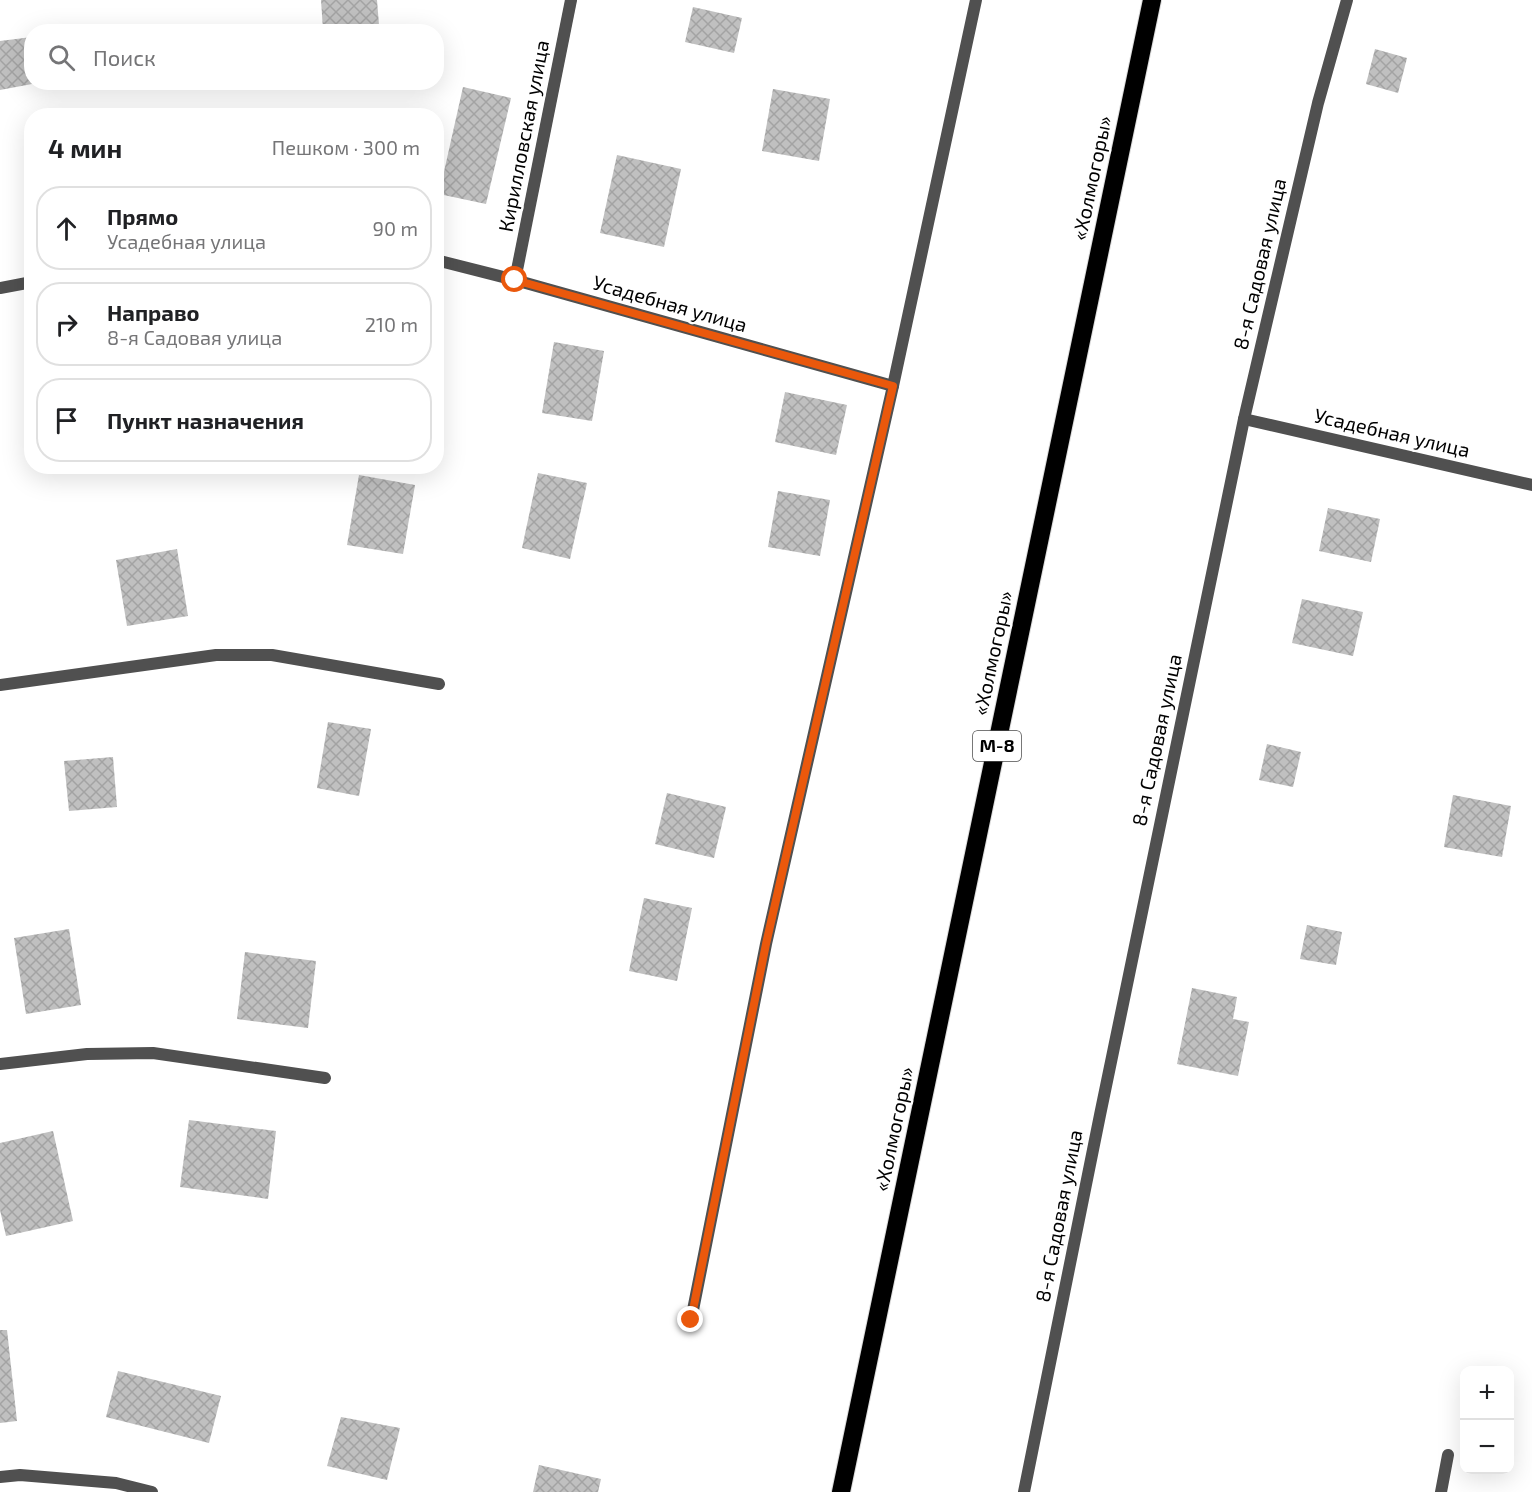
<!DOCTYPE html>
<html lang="ru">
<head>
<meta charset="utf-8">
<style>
  body { margin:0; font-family:"Exo 2",sans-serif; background:#f6f6f6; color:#202124 }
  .controls { position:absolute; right:18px; bottom:18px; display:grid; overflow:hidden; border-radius:12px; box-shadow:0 6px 24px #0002 }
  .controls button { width:54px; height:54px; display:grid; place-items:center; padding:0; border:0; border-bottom:2px solid #e0e0e0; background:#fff; color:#202124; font:30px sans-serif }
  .stop { position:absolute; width:18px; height:18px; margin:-14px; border:4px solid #ea580c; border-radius:50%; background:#fff }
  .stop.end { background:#ea580c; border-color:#fff; box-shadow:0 2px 6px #0008 }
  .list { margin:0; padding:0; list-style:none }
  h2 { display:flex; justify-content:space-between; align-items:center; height:78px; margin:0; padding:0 24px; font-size:26px }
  h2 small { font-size:20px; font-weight:400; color:#757577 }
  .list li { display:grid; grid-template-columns:39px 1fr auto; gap:18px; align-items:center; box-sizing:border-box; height:84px; margin:0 12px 12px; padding:0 12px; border:2px solid #e0e0e0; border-radius:24px }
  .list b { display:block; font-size:22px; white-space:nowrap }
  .list p { margin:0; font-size:20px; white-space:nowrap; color:#757577 }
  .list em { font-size:20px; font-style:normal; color:#757577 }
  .icon { flex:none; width:33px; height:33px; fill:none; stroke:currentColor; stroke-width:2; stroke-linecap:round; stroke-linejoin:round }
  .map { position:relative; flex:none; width:1532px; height:1492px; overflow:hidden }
  .search { position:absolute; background:#fff; box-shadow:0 6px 24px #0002; left:24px; top:24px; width:420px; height:66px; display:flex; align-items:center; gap:15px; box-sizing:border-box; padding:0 21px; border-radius:24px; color:#757577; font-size:22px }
  .panel { position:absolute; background:#fff; box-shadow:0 6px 24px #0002; left:24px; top:108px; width:420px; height:366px; border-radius:24px }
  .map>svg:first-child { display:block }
  .building { fill:url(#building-cross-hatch) }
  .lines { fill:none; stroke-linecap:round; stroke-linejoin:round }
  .highway-casing { stroke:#dbdbdb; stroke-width:20 }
  .lane { stroke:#505050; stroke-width:12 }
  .street { stroke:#505050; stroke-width:12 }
  .highway { stroke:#000; stroke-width:18 }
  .route { stroke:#ea580c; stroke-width:8 }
  .labels { text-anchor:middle; stroke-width:4.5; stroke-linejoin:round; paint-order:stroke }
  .shield { fill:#fff; stroke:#4c4c4c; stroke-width:1.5 }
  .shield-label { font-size:18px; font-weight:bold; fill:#000 }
  .street-label { font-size:20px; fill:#000; stroke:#fff }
</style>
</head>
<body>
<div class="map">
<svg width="1532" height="1492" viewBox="0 0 1532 1492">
  <defs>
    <pattern id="building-cross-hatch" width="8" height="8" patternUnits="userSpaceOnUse" patternTransform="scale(1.5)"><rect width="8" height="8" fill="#c0c0c0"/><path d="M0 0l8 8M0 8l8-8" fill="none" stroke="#a3a3a3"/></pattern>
  </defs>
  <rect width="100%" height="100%" fill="#fff"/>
  <!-- building -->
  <g class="building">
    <polygon points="321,0 377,0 379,25 323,30"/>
    <polygon points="693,7 742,18 734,53 685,42"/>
    <polygon points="32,37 32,84 0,90 0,41"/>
    <polygon points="1375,49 1407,58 1398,93 1366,84"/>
    <polygon points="463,87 511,98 486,204 439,194"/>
    <polygon points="773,89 830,99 819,161 762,151"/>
    <polygon points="617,155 681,169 664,247 600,233"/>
    <polygon points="554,342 604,351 592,421 542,413"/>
    <polygon points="785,392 847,405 836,455 775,442"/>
    <polygon points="538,473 587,483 570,559 522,548"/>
    <polygon points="359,475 415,485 403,554 347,545"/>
    <polygon points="778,491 830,500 820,556 768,547"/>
    <polygon points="1328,508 1380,519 1371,562 1319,551"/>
    <polygon points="177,549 188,616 127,626 116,560"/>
    <polygon points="1302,599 1363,612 1353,656 1292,643"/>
    <polygon points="328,722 371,729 359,796 317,788"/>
    <polygon points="1267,744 1301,752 1293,787 1259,780"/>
    <polygon points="113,757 117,807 69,811 64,761"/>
    <polygon points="667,793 726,807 714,858 655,844"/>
    <polygon points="1453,795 1511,806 1502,857 1444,847"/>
    <polygon points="644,898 692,908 677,981 629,971"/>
    <polygon points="1307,925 1342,932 1336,965 1300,959"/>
    <polygon points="69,929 81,1005 26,1014 14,938"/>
    <polygon points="245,952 316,961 308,1028 237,1019"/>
    <polygon points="1192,988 1237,997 1233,1019 1249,1022 1238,1076 1177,1064"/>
    <polygon points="189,1120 276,1131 268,1199 180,1187"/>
    <polygon points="53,1131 73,1221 6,1236 0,1210 0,1143"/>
    <polygon points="0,1330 7,1330 17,1421 0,1423"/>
    <polygon points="118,1371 221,1396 209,1443 106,1417"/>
    <polygon points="341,1417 400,1428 387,1480 327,1466"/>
    <polygon points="539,1465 601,1479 598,1492 533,1492"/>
  </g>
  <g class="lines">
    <defs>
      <polyline id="highway" points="841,1492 1152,0"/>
    </defs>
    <!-- highway casing -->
    <use href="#highway" class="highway-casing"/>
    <!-- lane -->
    <polyline class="lane" points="1441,1492 1448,1455"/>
    <!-- street -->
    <g class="street">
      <polyline points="436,260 515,280 893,386"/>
      <polyline points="515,280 571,0"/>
      <polyline points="0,288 32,282"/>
      <polyline points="1244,419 1532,485"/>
      <polyline points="0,685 216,655 272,655 439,684"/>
      <polyline points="0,1064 87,1054 153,1053 325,1078"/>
      <polyline points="691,1320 766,944 893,386 976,0"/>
      <polyline points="0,1477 20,1475 116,1483 152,1492"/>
      <polyline points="1024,1492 1100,1115 1244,419 1318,103 1347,0"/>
    </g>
    <!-- highway -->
    <use href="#highway" class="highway"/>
  </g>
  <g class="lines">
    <!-- route -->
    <polyline class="route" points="515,280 893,386 766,944 691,1320"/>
  </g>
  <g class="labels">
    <!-- shield labels -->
    <rect class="shield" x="973" y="731" width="48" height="30" rx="4.5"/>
    <g class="shield-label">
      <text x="997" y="752">М-8</text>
    </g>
    <!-- street labels -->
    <g class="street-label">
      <text transform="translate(524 136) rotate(-79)" y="7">Кирилловская улица</text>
      <text transform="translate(1092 178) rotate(-78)" y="7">«Холмогоры»</text>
      <text transform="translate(1260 264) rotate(-77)" y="7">8-я Садовая улица</text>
      <text transform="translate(670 304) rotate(16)" y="7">Усадебная улица</text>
      <text transform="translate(1392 433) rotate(13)" y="7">Усадебная улица</text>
      <text transform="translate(993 653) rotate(-78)" y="7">«Холмогоры»</text>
      <text transform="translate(1157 740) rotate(-78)" y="7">8-я Садовая улица</text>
      <text transform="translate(894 1129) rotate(-78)" y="7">«Холмогоры»</text>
      <text transform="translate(1059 1216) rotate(-79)" y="7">8-я Садовая улица</text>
    </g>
  </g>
</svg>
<div class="controls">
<button>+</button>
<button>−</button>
</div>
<div class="stop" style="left:515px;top:280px"></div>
<div class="stop end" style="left:691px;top:1320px"></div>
<div class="search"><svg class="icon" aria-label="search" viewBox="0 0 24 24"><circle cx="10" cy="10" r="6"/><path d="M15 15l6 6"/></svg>Поиск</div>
<section class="panel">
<h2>4 мин<small>Пешком · 300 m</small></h2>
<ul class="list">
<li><svg class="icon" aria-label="ahead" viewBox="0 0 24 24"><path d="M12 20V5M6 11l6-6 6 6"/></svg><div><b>Прямо</b><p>Усадебная улица</p></div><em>90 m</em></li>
<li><svg class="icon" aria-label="right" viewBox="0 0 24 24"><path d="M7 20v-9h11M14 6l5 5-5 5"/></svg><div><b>Направо</b><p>8-я Садовая улица</p></div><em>210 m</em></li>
<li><svg class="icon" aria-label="arrive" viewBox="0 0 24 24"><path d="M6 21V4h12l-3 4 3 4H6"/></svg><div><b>Пункт назначения</b></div></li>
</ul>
</section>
</div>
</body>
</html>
